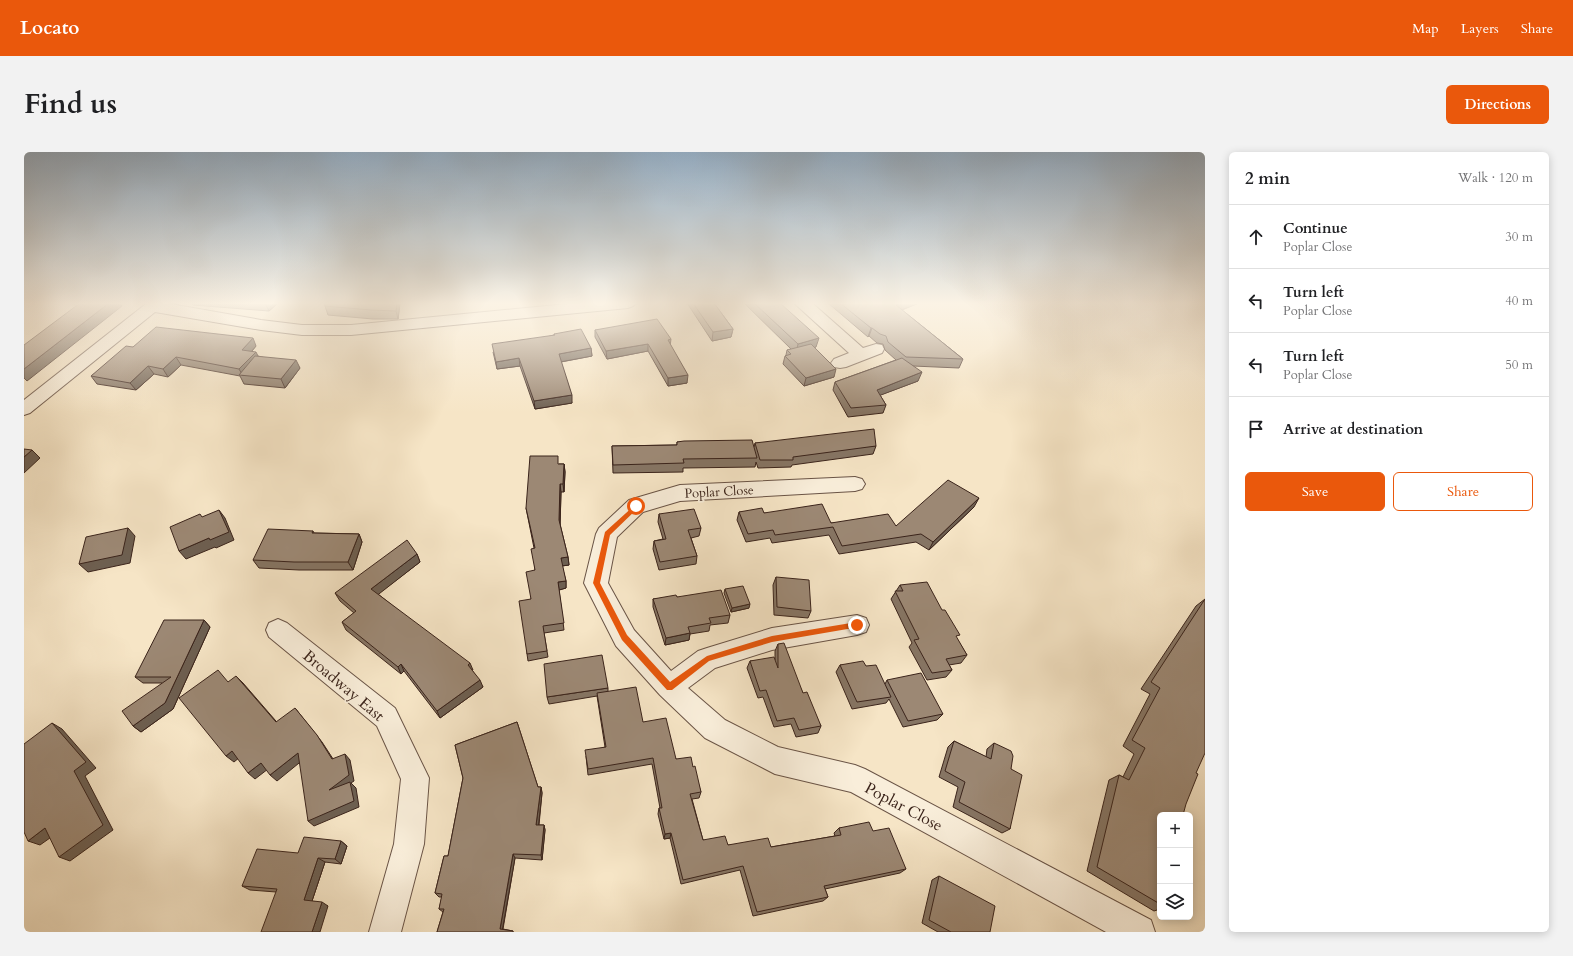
<!DOCTYPE html>
<html lang="en">
<head>
<meta charset="utf-8">
<style>
  body { margin:0; font-family:Cardo,serif; background:#f2f2f2; color:#202124 }
  .controls { position:absolute; right:12px; bottom:12px; display:grid; overflow:hidden; border-radius:6px; box-shadow:0 2px 10px #0003 }
  .controls button { width:36px; height:36px; display:grid; place-items:center; padding:0; border:0; border-bottom:1px solid #e0e0e0; background:#fff; color:#202124; font:20px sans-serif }
  .stop { position:absolute; width:12px; height:12px; margin:-9px; border:3px solid #ea580c; border-radius:50%; background:#fff }
  .stop.end { background:#ea580c; border-color:#fff; box-shadow:0 1px 4px #0008 }
  .list { margin:0; padding:0; list-style:none }
  h2 { display:flex; justify-content:space-between; align-items:center; height:52px; margin:0; padding:0 16px; font-size:17px }
  h2 small { font-size:13px; font-weight:400; color:#757577 }
  .list li { display:grid; grid-template-columns:26px 1fr auto; gap:12px; align-items:center; box-sizing:border-box; height:64px; padding:0 16px; border-top:1px solid #e0e0e0 }
  .list b { display:block; font-size:15px; white-space:nowrap }
  .list p { margin:0; font-size:13px; white-space:nowrap; color:#757577 }
  .list em { font-size:13px; font-style:normal; color:#757577 }
  .actions { display:flex; gap:8px; padding:12px 16px }
  .actions a { flex:1; padding:9px 0; border:1px solid #ea580c; border-radius:6px; text-align:center; font-size:14px; color:#ea580c }
  .actions .main { background:#ea580c; color:#fff }
  .icon { flex:none; width:22px; height:22px; fill:none; stroke:currentColor; stroke-width:2; stroke-linecap:round; stroke-linejoin:round }
  .map { position:relative; flex:none; width:1181px; height:780px; overflow:hidden; border-radius:6px }
  header { display:flex; align-items:center; gap:24px; box-sizing:border-box; height:56px; padding:0 20px; background:#ea580c; color:#fff }
  header strong { font-size:19px }
  nav { display:flex; gap:22px; margin-inline-start:auto; font-size:14px }
  .intro { display:flex; align-items:center; justify-content:space-between; box-sizing:border-box; height:96px; padding:0 24px }
  h1 { margin:0; font-size:28px }
  .button { padding:10px 18px; border-radius:6px; background:#ea580c; color:#fff; font-size:14px; font-weight:700 }
  main { display:flex; gap:24px; padding:0 24px }
  aside { flex:1; background:#fff; border-radius:6px; box-shadow:0 2px 10px #0003 }
  .map>svg:first-child { display:block }
  .lines { fill:none; stroke-linecap:round; stroke-linejoin:round }
  .street-casing { stroke:#6a5446; stroke-width:2 }
  .street { fill:#f9eeda; fill-rule:evenodd }
  .wall { fill:#867564; stroke:#3b241b }
  .shaded-wall { fill:#6d5f51; stroke:#3b241b }
  .building { fill:#9c8874; stroke:#3b241b }
  .route { fill:#ea580c }
  .labels { text-anchor:middle; stroke-width:3.5; stroke-linejoin:round; paint-order:stroke }
  .street-label { font-size:13px; fill:#3b241b; stroke:#f9eeda }
  .near-street-label { font-size:16px; fill:#3b241b; stroke:#f9eeda }
</style>
</head>
<body>
<header>
<strong>Locato</strong>
<nav><a>Map</a><a>Layers</a><a>Share</a></nav>
</header>
<div class="intro"><h1>Find us</h1><a class="button">Directions</a></div>
<main>
<div class="map">
<svg width="1181" height="780" viewBox="0 0 1181 780">
  <rect width="100%" height="100%" fill="#f6e5c6"/>
  <filter id="stains"><feTurbulence type="fractalNoise" baseFrequency=".005" numOctaves="4"/><feColorMatrix values="0 0 0 0 .2 0 0 0 0 .09 0 0 0 0 .02 0 0 0 .5 -.17"/></filter>
  <radialGradient id="worn" r=".72"><stop offset=".6" stop-color="#630" stop-opacity="0"/><stop offset="1" stop-color="#630" stop-opacity=".3"/></radialGradient>
  <g class="lines">
    <defs>
      <g id="street">
        <polygon points="123,151 141,151 237,168 278,173 327,173 553,151 612,151 609,154 604,156 327,183 278,183 237,178 131,160 6,261 0,263 0,248"/>
        <polygon points="770,151 788,151 839,196 852,192 858,193 860,197 858,201 822,215 816,216 810,215 807,211 810,207 825,201"/>
        <polygon points="831,325 838,327 841,332 838,337 831,339 656,349 619,360 593,385 584,431 610,478 647,519 674,499 683,496 748,476 833,463 842,466 845,473 842,480 833,483 748,498 691,516 664,536 701,568 754,595 831,613 841,617 1127,768 1131,780 1082,780 827,640 751,622 681,586 636,543 592,494 560,431 572,382 575,376 605,348 656,333"/>
        <polygon points="254,467 263,471 371,556 405,626 400,692 377,780 345,780 370,692 377,627 353,574 245,485 242,478 245,471"/>
      </g>
    </defs>
    <!-- street casing -->
    <use href="#street" class="street-casing"/>
    <!-- street -->
    <use href="#street" class="street"/>
  </g>
  <!-- wall -->
  <g class="wall">
    <polygon points="168,151 254,151 245,159 169,153"/>
    <polygon points="301,151 376,151 374,167 349,167 304,163 301,154"/>
    <polygon points="663,151 690,151 709,177 707,185 688,189"/>
    <polygon points="720,151 756,151 792,195 790,195 810,225 780,234 759,212 761,204 762,203 763,198 767,197"/>
    <polygon points="804,151 895,151 878,158 939,207 935,216 889,214 894,229 856,243 862,253 859,261 824,265 809,238 811,230 872,208 861,198 859,192 853,191 845,184 844,185"/>
    <polygon points="571,178 646,192 663,231 644,234 624,199 583,207 571,185"/>
    <polygon points="530,182 567,196 568,204 537,210 548,251 511,257 496,214 473,217 469,200 530,183"/>
    <polygon points="232,194 228,199 234,204 276,216 261,236 220,232 216,224 157,213 144,225 130,222 112,238 73,232 67,224 109,195"/>
    <polygon points="653,290 730,295 731,291 852,294 849,302 768,313 767,315 734,316 732,310 731,315 659,316 659,320 589,321 588,294 653,293"/>
    <polygon points="535,312 540,312 541,320 540,340 537,340 536,372 544,405 545,413 538,414 542,429 542,436 535,438 540,478 520,481 524,505 504,509 503,502 507,447 511,418 510,396 502,356"/>
    <polygon points="950,355 905,398 892,390 815,402 805,383 748,391 746,386 722,390 713,368 715,360 740,361 807,371 872,374"/>
    <polygon points="635,362 677,376 675,384 667,386 673,404 672,412 635,418 629,397 630,389 639,387 634,370"/>
    <polygon points="289,379 290,381 335,382 338,390 329,418 275,418 235,416 229,408"/>
    <polygon points="393,402 396,410 354,442 449,518 448,518 459,535 416,566 380,519 377,522 322,478 318,470 330,461 316,449 311,441"/>
    <polygon points="752,425 787,459 784,466 750,463 749,433"/>
    <polygon points="876,433 933,487 943,503 937,511 925,513 928,518 922,525 903,528 885,495 888,491 867,447"/>
    <polygon points="701,437 725,456 707,460 700,441"/>
    <polygon points="653,445 706,463 704,471 686,473 685,479 666,482 665,488 641,493 629,455 629,447"/>
    <polygon points="1181,447 1136,663 1136,757 1130,759 1063,719 1085,628 1095,623 1099,625 1110,602 1099,594 1126,542 1117,537 1172,454"/>
    <polygon points="180,468 186,475 149,557 117,580 109,574 138,531 119,531 111,525"/>
    <polygon points="754,492 779,541 797,574 794,581 772,585 767,572 750,575 739,545 734,546 723,516 726,509 751,508 751,499"/>
    <polygon points="816,513 842,514 861,532 863,528 919,562 913,568 879,575 865,547 862,551 828,557 812,520"/>
    <polygon points="584,536 584,540 619,570 652,607 669,615 677,640 675,646 668,647 679,688 704,693 747,695 811,684 810,681 815,676 849,679 882,717 876,721 801,737 804,745 799,749 729,764 716,718 657,732 646,686 640,687 634,662 635,656 636,656 628,612 564,623 562,604 581,595 573,544 525,552 523,545"/>
    <polygon points="493,570 514,635 517,635 518,641 515,673 520,673 521,678 518,708 491,706 479,777 489,779 489,780 413,780 419,760 415,757 418,745 415,745 411,741 420,704 424,704 439,626 431,593"/>
    <polygon points="930,589 962,605 963,597 970,591 987,617 986,677 978,681 929,655 934,635 915,625 924,595"/>
    <polygon points="317,689 323,694 317,712 301,710 288,749 304,754 252,740 226,738 218,734"/>
    <polygon points="915,724 966,780 914,780 898,771 908,728"/>
  </g>
  <!-- shaded-wall -->
  <g class="shaded-wall">
    <polygon points="85,151 96,151 98,154 3,229 0,226 0,217"/>
    <polygon points="241,151 254,151 245,159"/>
    <polygon points="373,151 376,151 374,167 372,159"/>
    <polygon points="876,151 895,151 869,161 872,153"/>
    <polygon points="847,176 848,176 845,184 844,185"/>
    <polygon points="709,177 707,185 688,189 689,180"/>
    <polygon points="229,186 232,194 222,206 218,198"/>
    <polygon points="795,186 792,195 772,201 774,192"/>
    <polygon points="647,187 646,195 644,188"/>
    <polygon points="624,192 624,199 583,207 582,199"/>
    <polygon points="567,196 568,204 536,210 535,202"/>
    <polygon points="232,200 236,208 219,224 215,217"/>
    <polygon points="152,205 157,213 144,225 139,217"/>
    <polygon points="495,206 496,214 473,217 472,210"/>
    <polygon points="272,208 276,216 261,236 257,227"/>
    <polygon points="124,214 130,222 112,238 106,231"/>
    <polygon points="812,217 810,225 780,234 782,226"/>
    <polygon points="898,220 894,229 849,246 853,238"/>
    <polygon points="664,223 663,231 644,234 644,226"/>
    <polygon points="548,243 548,251 511,257 510,249"/>
    <polygon points="8,298 16,306 0,321 0,305"/>
    <polygon points="540,312 541,320 540,340 539,332"/>
    <polygon points="536,332 537,340 536,376 535,368"/>
    <polygon points="955,346 950,355 905,398 909,390"/>
    <polygon points="195,358 201,366 210,388 192,396 191,395 162,407 155,399 185,386"/>
    <polygon points="104,376 111,384 106,411 64,420 55,412"/>
    <polygon points="335,382 338,390 329,418 324,410"/>
    <polygon points="393,402 396,410 351,445 347,437"/>
    <polygon points="544,405 545,413 537,414 537,406"/>
    <polygon points="542,429 542,436 535,438 534,430"/>
    <polygon points="726,452 725,456 707,460 708,456"/>
    <polygon points="180,468 186,475 149,557 117,580 109,574 141,551"/>
    <polygon points="666,481 665,488 641,493 642,486"/>
    <polygon points="446,511 449,518 446,520 444,513"/>
    <polygon points="377,512 380,519 377,522 374,515"/>
    <polygon points="212,524 219,531 258,576 252,570"/>
    <polygon points="456,528 459,535 416,566 413,559"/>
    <polygon points="271,556 298,590 313,613 308,607"/>
    <polygon points="28,571 38,577 72,616 61,624 89,678 46,709 35,705 50,619"/>
    <polygon points="208,599 216,605 210,610 202,604"/>
    <polygon points="274,601 280,607 253,629 246,623"/>
    <polygon points="321,602 326,608 330,629 327,631 332,636 335,655 290,674 284,669"/>
    <polygon points="237,611 244,617 231,627 224,621"/>
    <polygon points="517,635 518,641 514,678 512,673"/>
    <polygon points="520,673 521,678 518,708 517,703"/>
    <polygon points="21,676 33,681 16,693 4,689"/>
    <polygon points="647,681 646,686 640,687 641,682"/>
    <polygon points="317,689 323,694 317,712 311,707"/>
    <polygon points="489,702 491,706 478,780 476,777"/>
    <polygon points="294,706 301,710 287,752 280,748"/>
    <polygon points="298,750 304,754 296,780 288,780"/>
  </g>
  <!-- building -->
  <g class="building">
    <polygon points="56,151 85,151 0,217 0,193"/>
    <polygon points="301,151 373,151 372,159 347,158 301,154"/>
    <polygon points="669,151 690,151 709,177 689,180"/>
    <polygon points="730,151 756,151 795,186 774,192"/>
    <polygon points="816,151 876,151 872,153 939,207 882,205 864,190 862,184 856,182 848,176 847,176"/>
    <polygon points="633,167 647,187 644,188 664,223 644,226 624,192 582,199 571,178"/>
    <polygon points="132,175 229,186 218,198 232,200 215,217 152,205 139,217 124,214 106,231 67,224 102,194 109,195"/>
    <polygon points="557,177 567,196 535,202 548,243 510,249 495,206 472,210 468,192 531,183 530,182"/>
    <polygon points="787,192 812,217 782,226 761,204 767,202 763,198"/>
    <polygon points="231,204 272,208 257,227 215,223"/>
    <polygon points="878,206 898,220 853,238 862,253 827,256 811,230"/>
    <polygon points="850,277 852,294 769,305 769,308 736,308 731,291"/>
    <polygon points="728,288 733,306 659,307 660,311 589,313 588,294 653,293 653,290 660,289"/>
    <polygon points="0,297 8,298 0,305"/>
    <polygon points="506,304 534,304 534,312 540,312 539,332 536,332 535,368 544,405 537,406 542,429 534,430 540,471 519,474 523,499 503,502 495,449 507,447 502,420 511,418 507,397 511,396 502,356"/>
    <polygon points="924,328 955,346 909,390 897,382 818,394 809,375 751,383 749,378 724,382 715,360 738,356 740,361 798,352 807,371 864,362 872,374"/>
    <polygon points="670,357 677,376 664,378 673,404 636,410 630,389 642,387 635,362"/>
    <polygon points="195,358 205,380 186,388 185,386 155,399 146,375 176,362 178,365"/>
    <polygon points="104,376 98,403 55,412 62,385"/>
    <polygon points="244,377 289,379 288,381 335,382 324,410 270,410 229,408"/>
    <polygon points="383,388 393,402 347,437 446,511 444,513 456,528 413,559 377,512 374,515 318,470 332,459 311,441"/>
    <polygon points="752,425 785,428 787,459 753,455"/>
    <polygon points="903,430 918,458 921,458 936,483 932,484 943,503 922,507 928,518 908,521 890,488 895,487 871,439 879,439 876,433"/>
    <polygon points="719,434 726,452 708,456 701,437"/>
    <polygon points="697,438 706,463 685,466 687,471 664,475 666,481 642,486 629,447 652,443 653,445"/>
    <polygon points="1181,447 1181,601 1172,621 1174,622 1162,652 1159,663 1136,663 1136,752 1073,715 1095,623 1105,628 1121,596 1108,588 1136,536 1127,530"/>
    <polygon points="140,468 180,468 141,551 109,574 98,559 147,525 111,525"/>
    <polygon points="760,491 779,541 783,540 797,574 775,578 770,566 753,569 742,538 736,539 726,509 750,505 754,516 754,492"/>
    <polygon points="578,503 584,536 523,545 520,512"/>
    <polygon points="839,509 842,514 852,513 867,545 833,550 816,513"/>
    <polygon points="194,518 204,530 212,524 252,570 271,556 293,583 308,607 321,602 325,623 305,638 326,630 330,649 284,669 274,601 246,623 237,611 224,621 208,599 202,604 155,546"/>
    <polygon points="897,521 919,562 884,569 863,528"/>
    <polygon points="612,535 619,570 642,566 652,607 667,605 669,615 671,614 677,640 666,642 679,688 701,684 704,693 744,686 747,695 817,683 815,676 845,670 849,679 865,676 882,717 800,734 804,745 733,760 719,714 659,728 647,681 641,682 635,656 638,656 629,606 564,617 561,598 582,595 573,541"/>
    <polygon points="493,570 514,635 517,635 512,673 520,673 517,703 489,702 476,777 489,779 489,780 413,780 420,757 415,757 418,742 411,741 420,704 424,704 439,626 431,593"/>
    <polygon points="28,571 62,610 50,619 79,673 35,705 21,676 4,689 0,680 0,592"/>
    <polygon points="930,589 967,607 970,591 987,599 989,604 987,617 998,623 986,677 935,650 941,630 921,619"/>
    <polygon points="280,685 317,689 311,707 294,706 280,748 298,750 288,780 237,780 253,737 218,734 233,697 274,701"/>
    <polygon points="915,724 971,754 966,780 927,780 905,768"/>
  </g>
  <!-- sky -->
  <linearGradient id="sky" x2="0" y2="1"><stop stop-color="#94adc3"/><stop offset="0.58" stop-color="#fbf3e5"/><stop offset="1" stop-color="#fbf3e5" stop-opacity="0"/></linearGradient>
  <rect width="1181" height="261" fill="url(#sky)"/>
  <!-- route -->
  <polygon class="route" points="612,352 614,353 614,356 586,383 576,431 603,483 646,530 683,504 748,484 833,470 835,471 835,475 748,490 685,509 648,538 643,538 598,488 569,431 581,380"/>
  <g class="labels">
    <!-- street labels -->
    <g class="street-label">
      <text transform="translate(695 339) rotate(-3)" y="5">Poplar Close</text>
    </g>
    <!-- near-street labels -->
    <g class="near-street-label">
      <text transform="translate(320 533) rotate(40)" y="6">Broadway East</text>
      <text transform="translate(880 654) rotate(28)" y="6">Poplar Close</text>
    </g>
  </g>
  <rect width="100%" height="100%" filter="url(#stains)"/>
  <rect width="100%" height="100%" fill="url(#worn)"/>
</svg>
<div class="controls">
<button>+</button>
<button>−</button>
<button><svg class="icon" aria-label="layers" viewBox="0 0 24 24"><path d="M12 4l9 5-9 5-9-5zM3 14l9 5 9-5"/></svg></button>
</div>
<div class="stop" style="left:612px;top:354px"></div>
<div class="stop end" style="left:833px;top:473px"></div>
</div>
<aside>
<h2>2 min<small>Walk · 120 m</small></h2>
<ul class="list">
<li><svg class="icon" aria-label="ahead" viewBox="0 0 24 24"><path d="M12 20V5M6 11l6-6 6 6"/></svg><div><b>Continue</b><p>Poplar Close</p></div><em>30 m</em></li>
<li><svg class="icon" aria-label="left" viewBox="0 0 24 24"><path d="M17 20v-9H6M10 6l-5 5 5 5"/></svg><div><b>Turn left</b><p>Poplar Close</p></div><em>40 m</em></li>
<li><svg class="icon" aria-label="left" viewBox="0 0 24 24"><path d="M17 20v-9H6M10 6l-5 5 5 5"/></svg><div><b>Turn left</b><p>Poplar Close</p></div><em>50 m</em></li>
<li><svg class="icon" aria-label="arrive" viewBox="0 0 24 24"><path d="M6 21V4h12l-3 4 3 4H6"/></svg><div><b>Arrive at destination</b></div></li>
</ul>
<div class="actions"><a class="main">Save</a><a>Share</a></div>
</aside>
</main>
</body>
</html>
